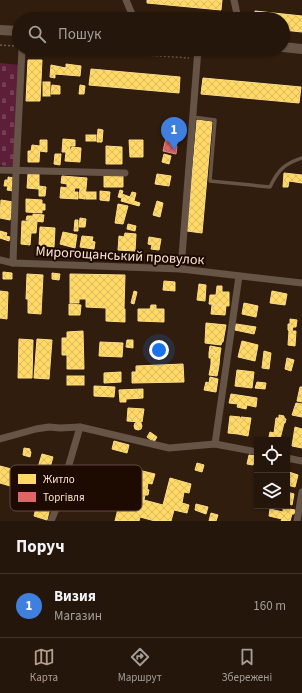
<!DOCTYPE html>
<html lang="uk">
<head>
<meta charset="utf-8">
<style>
  body { margin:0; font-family:"Source Sans 3",sans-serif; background:#302318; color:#f1f3f6 }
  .controls { position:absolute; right:12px; bottom:12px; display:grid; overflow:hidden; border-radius:0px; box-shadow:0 1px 3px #0004 }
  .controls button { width:36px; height:36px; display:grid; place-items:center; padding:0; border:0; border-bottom:1px solid #41352b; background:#24160a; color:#f1f3f6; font:20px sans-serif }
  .you { position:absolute; left:159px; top:350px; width:14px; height:14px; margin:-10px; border:3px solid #fff; border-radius:50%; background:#1a73e8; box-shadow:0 0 0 6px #1a73e833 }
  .badge { display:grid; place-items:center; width:26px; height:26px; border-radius:50%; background:#b59e8f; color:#fff; font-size:13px; font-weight:700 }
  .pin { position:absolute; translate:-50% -33px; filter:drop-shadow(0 1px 2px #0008) }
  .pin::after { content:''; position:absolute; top:21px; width:14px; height:12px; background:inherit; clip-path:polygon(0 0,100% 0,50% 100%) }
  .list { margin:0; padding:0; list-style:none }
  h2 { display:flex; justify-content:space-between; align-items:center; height:52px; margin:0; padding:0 16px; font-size:17px }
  h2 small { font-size:13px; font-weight:400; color:#a39f9c }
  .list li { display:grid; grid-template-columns:26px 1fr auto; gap:12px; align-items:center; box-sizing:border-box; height:64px; padding:0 16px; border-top:1px solid #41352b }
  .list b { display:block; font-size:15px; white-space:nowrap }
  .list p { margin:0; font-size:13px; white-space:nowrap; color:#a39f9c }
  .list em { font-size:13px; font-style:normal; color:#a39f9c }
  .icon { flex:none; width:22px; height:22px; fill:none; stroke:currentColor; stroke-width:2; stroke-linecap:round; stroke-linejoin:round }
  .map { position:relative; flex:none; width:302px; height:521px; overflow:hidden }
  .search { position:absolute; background:#24160a; box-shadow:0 1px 3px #0004; left:12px; right:12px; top:12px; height:44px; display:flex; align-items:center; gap:10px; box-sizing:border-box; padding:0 14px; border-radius:22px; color:#a39f9c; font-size:15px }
  .sheet { height:116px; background:#24160a }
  nav { display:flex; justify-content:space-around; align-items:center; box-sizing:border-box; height:56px; border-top:1px solid #41352b; background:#24160a; font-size:11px; color:#a39f9c }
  nav a { display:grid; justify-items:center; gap:2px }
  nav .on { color:#b59e8f }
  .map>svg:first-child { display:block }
  .cemetery { fill:url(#cemetery-stones) }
  .homes { fill:url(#homes-cross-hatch); stroke:#fedc87 }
  .shops { fill:url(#shops-cross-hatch); stroke:#e88c87 }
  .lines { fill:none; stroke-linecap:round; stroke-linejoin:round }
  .path { stroke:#6d5e51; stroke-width:1.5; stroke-dasharray:2 2; stroke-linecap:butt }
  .lane { stroke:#665447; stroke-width:3.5 }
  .street { stroke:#665447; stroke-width:7 }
  .secondary { stroke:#665447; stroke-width:10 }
  .labels { text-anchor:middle; stroke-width:4; stroke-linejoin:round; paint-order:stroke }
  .street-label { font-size:14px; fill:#fce4d4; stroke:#1d0a00 }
  .key { fill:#1d0a00; stroke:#604b40; stroke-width:1 }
  .key-label { font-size:11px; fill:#fce4d4 }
</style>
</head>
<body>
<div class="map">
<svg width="302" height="521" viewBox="0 0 302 521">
  <defs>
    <pattern id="cemetery-stones" width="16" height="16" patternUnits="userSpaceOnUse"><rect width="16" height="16" fill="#5d1e37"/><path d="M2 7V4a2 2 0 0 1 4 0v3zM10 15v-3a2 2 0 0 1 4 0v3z" fill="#753f53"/></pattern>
    <pattern id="homes-cross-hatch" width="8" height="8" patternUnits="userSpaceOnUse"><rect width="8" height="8" fill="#ffd966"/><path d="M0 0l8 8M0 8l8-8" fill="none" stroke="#dbbb5e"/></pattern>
    <pattern id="shops-cross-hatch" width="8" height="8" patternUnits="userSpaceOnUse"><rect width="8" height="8" fill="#e06666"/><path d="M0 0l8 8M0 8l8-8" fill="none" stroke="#b45c5b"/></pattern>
  </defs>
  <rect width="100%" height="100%" fill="#301d0e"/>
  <!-- cemetery -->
  <polygon class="cemetery" points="0,63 20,65 13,167 0,165"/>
  <!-- homes -->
  <g class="homes">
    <polygon points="147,0 222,0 221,10 147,3"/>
    <polygon points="255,11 302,16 302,32 283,30 283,19 255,19"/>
    <polygon points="28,60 42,60 40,101 26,101"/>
    <polygon points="66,64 81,66 80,76 55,74 55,78 50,77 51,65 66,68"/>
    <polygon points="91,69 180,77 179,93 89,85"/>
    <polygon points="203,78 301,87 299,103 201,94"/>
    <rect x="43" y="82" width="7" height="14"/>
    <polygon points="52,85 60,86 60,94 51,94"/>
    <polygon points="80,85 85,86 84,94 79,94"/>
    <polygon points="197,120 212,122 202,233 187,231"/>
    <polygon points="98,129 103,130 102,142 97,142"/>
    <rect x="86" y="135" width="10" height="6"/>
    <polygon points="63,139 75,140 75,146 70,146 70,150 71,150 72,147 81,148 80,162 65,161 66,152 62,152"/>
    <polygon points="40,140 47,140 47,152 40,151"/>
    <polygon points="129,140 143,140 143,157 130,157"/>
    <polygon points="32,145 40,146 39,162 28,162 28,151 31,151"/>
    <polygon points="106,146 122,147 122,164 106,164"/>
    <polygon points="55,154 61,154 60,165 54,164"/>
    <polygon points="164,154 171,156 169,164 162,162"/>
    <polygon points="284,173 302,175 302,183 289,181 288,187 283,187"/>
    <polygon points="28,174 39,174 39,189 27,188"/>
    <polygon points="157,174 171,176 169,186 155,184"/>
    <polygon points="104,175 123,176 123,187 104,187"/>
    <polygon points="62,176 87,178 85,199 79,198 80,188 75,188 74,192 78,192 78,199 60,198 61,187 67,188 67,184 61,183"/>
    <polygon points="8,177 14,178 13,191 7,190 8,186 4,186 5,180 8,180"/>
    <polygon points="39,186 46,187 45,196 39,196"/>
    <polygon points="120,190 123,191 122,194 130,197 132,192 136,193 134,201 140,203 139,206 121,201 122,198 118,197"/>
    <polygon points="100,191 110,192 109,201 100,200"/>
    <rect x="86" y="192" width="10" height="7"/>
    <polygon points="26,199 42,200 42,204 45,204 45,210 42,210 42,213 26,212"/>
    <polygon points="1,200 13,202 10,220 0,218"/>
    <polygon points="157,201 163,203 160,217 153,215"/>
    <polygon points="118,204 128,206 123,224 115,223"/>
    <polygon points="33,214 44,215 43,222 26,220 27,216 33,216"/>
    <polygon points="80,218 86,219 85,227 79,227"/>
    <polygon points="75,220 78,220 78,231 74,231"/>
    <polygon points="22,221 37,222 36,233 31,233 30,245 21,244"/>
    <polygon points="128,224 136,226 135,231 127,229"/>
    <polygon points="40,227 55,228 54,247 39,245"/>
    <polygon points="0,231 7,233 6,236 10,237 9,241 0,238"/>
    <polygon points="63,232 77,235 75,248 60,244"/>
    <polygon points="125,233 136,234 135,251 118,250 119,236 124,237"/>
    <polygon points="82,236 93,237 92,241 95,242 94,249 80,247"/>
    <polygon points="149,237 161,239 159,250 151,249 152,245 148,244"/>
    <polygon points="3,272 12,273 12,279 3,279"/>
    <polygon points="52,273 60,274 59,280 52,279"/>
    <polygon points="27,274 43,275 41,314 28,313 28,299 26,299"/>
    <polygon points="70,274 125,275 124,309 125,309 125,322 106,321 106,308 86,307 86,299 79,299 79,303 70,303"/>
    <polygon points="164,281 175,282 175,291 163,290"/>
    <polygon points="199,284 206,285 205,301 197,300"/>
    <polygon points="217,286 222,286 222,292 229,292 229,306 209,304 210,295 216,295"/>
    <polygon points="0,291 8,292 7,319 0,318"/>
    <polygon points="134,291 137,292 134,304 131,303"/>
    <polygon points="272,291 287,294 285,305 270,303"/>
    <polygon points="244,303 258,306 256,317 242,314"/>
    <polygon points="69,304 81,305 80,315 69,315"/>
    <polygon points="151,305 156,305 156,309 164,309 164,322 138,321 138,309 150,309"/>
    <polygon points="212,305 226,306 225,315 211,314"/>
    <polygon points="290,319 297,320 296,327 293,327 292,331 296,331 295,346 288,345 289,331 288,330 288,324 290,324"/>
    <polygon points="206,323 226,325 223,342 222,342 221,345 205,343"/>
    <polygon points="236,324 256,327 254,334 235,330"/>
    <polygon points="83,331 84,369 67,369 67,355 62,355 62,338 67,338 67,332"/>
    <polygon points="19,339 33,340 32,378 18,378"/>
    <polygon points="37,339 52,340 49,379 34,378"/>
    <polygon points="127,340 133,340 133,348 126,347"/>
    <polygon points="242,341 258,345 255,361 238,357"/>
    <polygon points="100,342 123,343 122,357 99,356"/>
    <polygon points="210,346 221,348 220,354 209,353"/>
    <polygon points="264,351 271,353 269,369 262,368"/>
    <polygon points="209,353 220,354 219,365 211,364 211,358 209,358"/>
    <polygon points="287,358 294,360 291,371 285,369"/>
    <polygon points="183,364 184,382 132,383 132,372 136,372 136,366"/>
    <polygon points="211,364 219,365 218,371 210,370"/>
    <polygon points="210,370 218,371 217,376 209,375"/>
    <polygon points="237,370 246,371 244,387 235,386"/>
    <polygon points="246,371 254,372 252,388 244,387"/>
    <polygon points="121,372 121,382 104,383 104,373"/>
    <rect x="67" y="376" width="17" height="9"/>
    <polygon points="210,377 218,379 216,392 204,390 206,382 209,383"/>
    <polygon points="257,382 266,383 265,389 255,388"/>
    <polygon points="94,386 115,387 114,397 94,396"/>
    <polygon points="300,387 302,387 302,402 297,401"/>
    <polygon points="143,389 143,398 126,399 126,402 120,402 119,390"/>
    <polygon points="231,394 257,398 256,407 247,405 246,409 237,407 238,404 229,403"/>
    <polygon points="296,403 302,404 302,417 292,415"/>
    <polygon points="128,408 144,409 142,422 127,421"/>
    <polygon points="279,415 284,416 284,418 286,419 285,423 284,423 280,439 269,437 270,432 274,433 276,418 279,418"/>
    <polygon points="230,416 240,417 238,434 228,433"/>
    <polygon points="241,417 251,418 248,436 238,434"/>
    <circle cx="138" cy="426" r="4"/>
    <polygon points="295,427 302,429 302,448 292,446"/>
    <polygon points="150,432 157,437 154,442 147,437"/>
    <polygon points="114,441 129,445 127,453 112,449"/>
    <polygon points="24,448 30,449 30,451 31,452 30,457 23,455"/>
    <polygon points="42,454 53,457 47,478 36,474"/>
    <polygon points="249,455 256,456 253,465 247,464"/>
    <polygon points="197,463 204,465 202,472 195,470"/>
    <polygon points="0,466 15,470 10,486 0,483"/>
    <polygon points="134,469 155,474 152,484 148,483 147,489 149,490 148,495 145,495 144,500 163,505 170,478 191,484 189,493 184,492 182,503 189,505 187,513 174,510 171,521 155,521 140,517 139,521 115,521 118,509 129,512 133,499 121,496 125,480 131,482"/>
    <polygon points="289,472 298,475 295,487 287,485"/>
    <polygon points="41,489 54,492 47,520 34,516"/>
    <polygon points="287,492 294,494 292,505 287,503"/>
    <polygon points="196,504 208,507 206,514 195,510"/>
    <polygon points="283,508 295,510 294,514 292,514 290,521 281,521 282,519 269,516 270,509 283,512"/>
    <polygon points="211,513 218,515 216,521 209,521"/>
  </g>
  <!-- shops -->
  <polygon class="shops" points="166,138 175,140 174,146 177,146 176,154 163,151"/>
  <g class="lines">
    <!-- path -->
    <g class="path">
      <polyline points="0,45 15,46"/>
      <polyline points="56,49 189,58"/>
    </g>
    <!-- lane -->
    <path class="lane" d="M193,117L215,120L210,181L270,187C278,170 284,164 302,158"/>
    <!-- street -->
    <g class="street">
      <polyline points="126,0 134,19"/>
      <polyline points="234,0 238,19"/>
      <polyline points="0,170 125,173"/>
      <polyline points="0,260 13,263 181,269 302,283"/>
      <polyline points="13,263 16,171 22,49"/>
      <polyline points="181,269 198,49"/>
      <polyline points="0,439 36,429 49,427 60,428 80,427 169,448 215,444 257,452"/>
      <polyline points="215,444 239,276"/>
      <polyline points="287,458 302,461"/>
      <polyline points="51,521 56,509 80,427"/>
      <polyline points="297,521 302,492"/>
    </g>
    <!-- secondary -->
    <g class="secondary">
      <polyline points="0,30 19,31"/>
      <polyline points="283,47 302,49"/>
    </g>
  </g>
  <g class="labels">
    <!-- street labels -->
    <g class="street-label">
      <text transform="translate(120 255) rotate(3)" y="5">Мирогощанський провулок</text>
    </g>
  </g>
  <!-- legend -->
  <rect x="10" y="465" width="132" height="46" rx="6" class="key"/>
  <rect x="18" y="474" width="18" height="10" fill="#ffd966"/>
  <rect x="18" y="492" width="18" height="10" fill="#e06666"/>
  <g class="key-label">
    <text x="43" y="483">Житло</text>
    <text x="43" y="501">Торгівля</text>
  </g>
</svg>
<div class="controls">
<button><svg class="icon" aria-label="locate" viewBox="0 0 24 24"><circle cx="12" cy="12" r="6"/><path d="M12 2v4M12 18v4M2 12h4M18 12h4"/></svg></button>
<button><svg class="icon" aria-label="layers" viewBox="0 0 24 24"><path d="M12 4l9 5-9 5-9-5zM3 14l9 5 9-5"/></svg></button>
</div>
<div class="you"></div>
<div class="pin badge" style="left:174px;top:150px;background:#3f7fe0">1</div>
<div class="search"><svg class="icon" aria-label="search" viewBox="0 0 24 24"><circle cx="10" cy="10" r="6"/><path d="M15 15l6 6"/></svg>Пошук</div>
</div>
<section class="sheet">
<h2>Поруч<small></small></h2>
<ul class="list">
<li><span class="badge" style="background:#3f7fe0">1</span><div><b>Визия</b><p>Магазин</p></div><em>160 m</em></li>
</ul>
</section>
<nav>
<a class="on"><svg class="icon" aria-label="map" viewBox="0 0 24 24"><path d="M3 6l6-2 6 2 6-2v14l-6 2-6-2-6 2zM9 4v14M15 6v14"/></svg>Карта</a>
<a><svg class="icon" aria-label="directions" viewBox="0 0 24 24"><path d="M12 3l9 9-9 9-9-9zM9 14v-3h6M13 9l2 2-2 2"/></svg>Маршрут</a>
<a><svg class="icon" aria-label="saved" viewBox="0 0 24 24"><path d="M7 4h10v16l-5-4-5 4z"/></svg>Збережені</a>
</nav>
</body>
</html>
